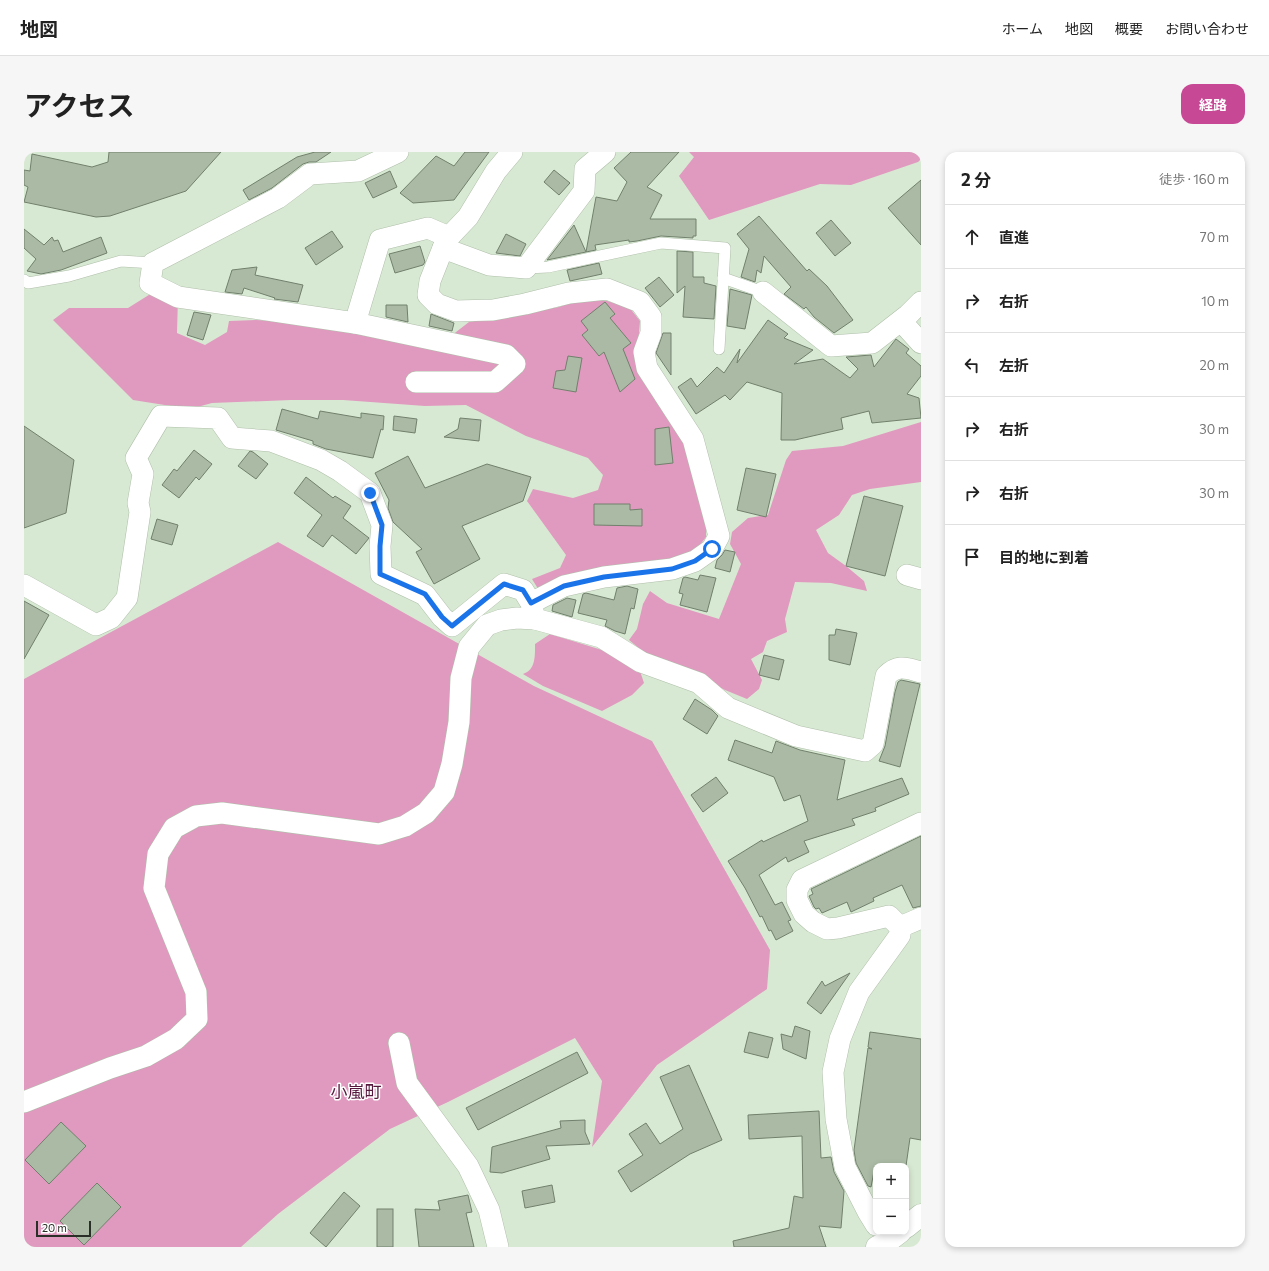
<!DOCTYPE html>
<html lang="ja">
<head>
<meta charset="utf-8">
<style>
  body { margin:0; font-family:Commissioner,"Noto Sans JP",sans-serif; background:#f6f6f6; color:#222 }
  .controls { position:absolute; right:12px; bottom:12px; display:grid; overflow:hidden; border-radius:8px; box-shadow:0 2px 6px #0003 }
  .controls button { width:36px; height:36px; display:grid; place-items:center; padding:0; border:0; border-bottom:1px solid #e0e0e0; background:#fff; color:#222; font:20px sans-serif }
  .scale { position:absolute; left:12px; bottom:10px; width:55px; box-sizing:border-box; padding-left:4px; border:2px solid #2a3027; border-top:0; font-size:11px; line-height:14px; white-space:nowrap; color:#2a3027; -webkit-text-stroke:3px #fff; paint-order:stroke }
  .stop { position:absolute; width:12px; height:12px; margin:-9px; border:3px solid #1a73e8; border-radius:50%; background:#fff }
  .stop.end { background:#1a73e8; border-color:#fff; box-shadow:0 1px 4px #0008 }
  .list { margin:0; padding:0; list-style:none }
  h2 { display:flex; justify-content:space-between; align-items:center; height:52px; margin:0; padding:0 16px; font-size:17px }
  h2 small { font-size:13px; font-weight:400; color:#767676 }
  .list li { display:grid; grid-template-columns:26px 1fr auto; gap:12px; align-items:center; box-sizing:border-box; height:64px; padding:0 16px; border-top:1px solid #e0e0e0 }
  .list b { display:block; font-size:15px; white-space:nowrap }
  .list em { font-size:13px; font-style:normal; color:#767676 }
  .icon { flex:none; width:22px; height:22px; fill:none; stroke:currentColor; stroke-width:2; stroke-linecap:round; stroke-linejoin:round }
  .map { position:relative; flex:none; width:897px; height:1095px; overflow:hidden; border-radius:12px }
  header { display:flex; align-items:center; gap:24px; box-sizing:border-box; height:56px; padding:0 20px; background:#fff; border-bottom:1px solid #e0e0e0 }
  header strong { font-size:19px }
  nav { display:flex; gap:22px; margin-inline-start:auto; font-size:14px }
  .intro { display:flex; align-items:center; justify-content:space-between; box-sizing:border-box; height:96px; padding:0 24px }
  h1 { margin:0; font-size:28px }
  .button { padding:10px 18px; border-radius:12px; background:#c74894; color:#fff; font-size:14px; font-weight:700 }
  main { display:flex; gap:24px; padding:0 24px }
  aside { flex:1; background:#fff; border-radius:12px; box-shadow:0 2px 6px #0003 }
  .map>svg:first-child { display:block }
  .green { fill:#e09abf }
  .building { fill:#abbaa5; stroke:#71806c }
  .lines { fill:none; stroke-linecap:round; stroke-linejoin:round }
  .service-casing { stroke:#afbfaa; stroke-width:12 }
  .minor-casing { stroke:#afbfaa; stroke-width:22 }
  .tertiary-casing { stroke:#afbfaa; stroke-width:23 }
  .service { stroke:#fff; stroke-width:11 }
  .minor { stroke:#fff; stroke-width:21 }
  .tertiary { stroke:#fff; stroke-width:22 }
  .route { stroke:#1a73e8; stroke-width:5 }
  .labels { text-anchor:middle; stroke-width:3; stroke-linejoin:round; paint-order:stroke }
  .quarter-label { font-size:17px; fill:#56193e; stroke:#fff }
</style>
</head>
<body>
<header>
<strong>地図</strong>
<nav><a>ホーム</a><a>地図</a><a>概要</a><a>お問い合わせ</a></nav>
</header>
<div class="intro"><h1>アクセス</h1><a class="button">経路</a></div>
<main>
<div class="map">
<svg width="897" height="1095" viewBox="0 0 897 1095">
  <rect width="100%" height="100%" fill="#d8e9d3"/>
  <!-- green -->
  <g class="green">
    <polygon points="665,0 897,0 897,7 894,10 827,33 796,32 685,68 655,24 670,5"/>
    <polygon points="128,141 154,145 153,181 181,193 203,180 205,169 232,168 270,170 423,187 445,170 491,163 535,155 560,146 583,149 605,155 616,169 613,205 647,259 667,304 682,366 682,385 666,406 516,440 508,427 536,416 542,403 503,349 509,337 549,346 574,338 579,323 564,306 502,284 442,253 401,254 319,248 267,248 188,251 166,257 109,248 29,168 45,156 104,156"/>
    <polygon points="897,270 897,330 846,337 828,343 815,363 792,378 804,401 822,414 840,429 843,439 807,431 771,430 761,467 763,480 743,489 739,500 727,507 738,528 735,537 723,547 701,538 650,512 622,502 605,488 613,477 619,452 626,439 643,451 695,467 717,412 706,392 708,380 724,366 744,363 762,308 768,299 819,294"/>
    <polygon points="254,390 510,534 628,589 746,798 743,837 633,913 568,995 578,929 551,886 424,950 366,977 254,1062 217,1095 0,1095 0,527"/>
    <path d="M526,482L604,506L616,519L620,531L608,543L578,559L519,534L499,522C512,518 511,503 511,492Z"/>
  </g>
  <!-- building -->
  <g class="building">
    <polygon points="85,0 197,0 162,39 86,64 72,65 0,50 4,35 0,33 0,18 6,19 8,2 68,15 84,10"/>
    <polygon points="291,0 307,0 292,10 285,10 279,12 248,36 225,48 219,38 273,5"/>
    <polygon points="441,0 465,0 430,48 389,51 376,41 412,4 430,14"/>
    <polygon points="607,0 655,0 623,35 638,43 626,67 672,67 672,84 669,84 669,86 637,84 613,89 605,90 605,88 571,93 572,98 562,100 572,45 593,49 603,30 590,16"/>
    <polygon points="530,18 546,31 535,43 520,30"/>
    <polygon points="366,19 373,35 349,46 341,31"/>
    <polygon points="897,28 897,93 864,56"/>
    <polygon points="735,64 783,119 785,117 803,134 829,168 810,181 790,165 782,155 780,157 760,142 767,135 740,104 737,121 733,118 731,130 717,125 725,97 713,82"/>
    <polygon points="807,68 827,91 811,104 792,81"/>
    <polygon points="550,73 562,100 523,108"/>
    <polygon points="0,77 20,93 28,85 30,89 34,88 39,100 77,85 83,101 37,118 17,122 3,119 12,107 0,96"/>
    <polygon points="308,79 319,95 292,113 281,96"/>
    <polygon points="482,82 502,92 496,104 472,101"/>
    <polygon points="396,94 401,110 399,113 371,121 365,102"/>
    <polygon points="653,99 669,100 669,125 680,125 680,131 692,134 690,167 659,165 661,134 653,141"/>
    <polygon points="575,111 578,122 546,129 543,118"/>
    <polygon points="233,115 231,123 279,133 274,150 250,147 251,146 220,136 218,142 201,140 208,118"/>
    <polygon points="635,125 650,143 636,155 621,136"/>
    <polygon points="706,137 728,143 721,177 703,174"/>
    <polygon points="581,150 591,162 586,166 607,191 599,197 611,227 596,240 580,200 575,204 558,183 564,178 557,169"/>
    <polygon points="362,153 383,153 384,170 362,165"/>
    <polygon points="170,160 187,163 179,188 163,183"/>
    <polygon points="407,162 430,171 428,179 405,174"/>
    <polygon points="744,168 764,182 760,186 789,198 770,212 799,207 826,226 834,217 822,205 847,203 850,215 872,187 885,197 882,201 897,214 897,224 883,242 895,246 897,266 848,271 845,259 817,266 819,277 771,288 757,288 758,241 723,230 706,248 701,243 672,262 654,235 667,226 673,235 693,215 700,221 716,197 713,211"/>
    <polygon points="639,181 647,181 647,223 632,201"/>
    <polygon points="544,204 558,206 552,240 529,236 532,219 541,218"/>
    <polygon points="258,257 294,267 296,259 337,266 337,261 360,264 359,278 357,277 349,306 302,297 289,292 289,289 252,278"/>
    <polygon points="370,264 393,267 391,281 369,278"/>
    <polygon points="436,266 457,268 455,289 420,285 434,277"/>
    <polygon points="0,274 50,308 42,361 0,376"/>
    <polygon points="645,275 649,311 631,313 631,277"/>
    <polygon points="170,298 188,312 175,328 172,325 155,346 138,333 150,317 153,319"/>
    <polygon points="226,299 229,300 244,312 232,327 214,314"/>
    <polygon points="384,304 401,336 463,312 507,325 499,349 438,374 456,407 410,432 392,400 398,397 369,370 364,356 365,348 351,321"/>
    <polygon points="722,316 752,322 742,365 713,358"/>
    <polygon points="282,325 309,346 311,344 327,354 319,366 345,386 332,402 308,383 299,395 283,384 298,363 270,341"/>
    <polygon points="840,344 879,354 861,424 822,414"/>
    <polygon points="570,352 606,352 606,358 618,357 618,374 570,373"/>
    <polygon points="133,367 154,373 148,393 127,387"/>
    <polygon points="701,398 711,400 706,420 691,416 693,408 698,403"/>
    <polygon points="676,423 692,426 683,460 656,453 659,442 655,441 659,426 661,425 674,428"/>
    <polygon points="603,434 614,437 610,457 607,456 601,482 591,479 581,474 583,468 554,461 559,442 562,441 590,448 593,436"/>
    <polygon points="543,446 552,448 548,465 528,459 529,453"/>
    <polygon points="0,449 25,463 0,507"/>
    <polygon points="812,477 833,481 826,513 805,508 805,483 811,483"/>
    <polygon points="740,503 760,508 755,528 735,523"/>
    <polygon points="877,528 896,532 876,615 855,609 861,594 871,540 874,530"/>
    <polygon points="671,547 688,558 694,564 683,582 659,567"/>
    <polygon points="711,588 748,601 752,589 776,598 821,608 813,648 878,626 885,642 851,656 852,659 828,667 831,673 780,689 785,700 764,710 762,705 735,723 751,753 758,750 767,768 764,769 769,779 752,788 747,778 745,779 738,764 736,765 721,736 704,709 738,688 739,690 784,669 776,643 760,649 750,625 704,608"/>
    <polygon points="692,625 704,641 679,660 667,643"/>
    <polygon points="897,684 897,754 889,756 878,733 849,746 850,749 827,760 823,750 798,761 795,756 792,757 790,755 785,744 789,742 787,737"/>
    <polygon points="826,821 797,862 783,851 798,829 801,834"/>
    <polygon points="771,874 786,879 782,907 759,897 757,882 768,885"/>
    <polygon points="725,880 749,886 744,906 720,900"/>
    <polygon points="846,880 897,887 897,988 886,986 882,1014 851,1014 847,1035 844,1034 832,1011 830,998 844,896 848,897 844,895"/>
    <polygon points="553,900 564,921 454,978 442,956"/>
    <polygon points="665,913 698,988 666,1002 607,1040 594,1019 619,1003 605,982 622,971 636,992 659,977 636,925"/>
    <polygon points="795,959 797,1006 807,1005 810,1020 820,1039 817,1076 795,1074 802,1095 710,1095 709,1089 765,1076 770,1044 779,1046 778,984 725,987 724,963"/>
    <polygon points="561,968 561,980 566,992 522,994 526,1007 478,1021 466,1020 468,995 537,976 536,969"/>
    <polygon points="37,970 62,994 25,1032 1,1008"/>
    <polygon points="73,1031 97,1055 60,1093 36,1069"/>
    <polygon points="528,1033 531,1050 501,1056 498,1039"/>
    <polygon points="320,1040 336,1054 302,1095 286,1081"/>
    <polygon points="444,1043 448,1060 442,1061 450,1095 395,1095 391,1057 416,1058 414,1049"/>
    <rect x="353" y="1057" width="16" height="38"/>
  </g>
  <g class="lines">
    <defs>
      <g id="service">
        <polyline points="502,116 524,115 637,91 701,96 695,197"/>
        <polyline points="699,126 739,140"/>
        <polyline points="0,128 4,131 45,124 97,109 129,111"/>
      </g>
      <g id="minor">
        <polyline points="374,0 334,19 286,22 254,46 129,111 126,131 154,145 331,171 356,88 404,76 425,85"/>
        <polyline points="419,96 425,85 444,65 472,19 488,0"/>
        <polyline points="739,140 807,194 848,191 884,163 897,150"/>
        <polyline points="877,169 897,191"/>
        <polyline points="331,171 482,203 491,212 471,230 392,230"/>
        <polyline points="883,423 897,427"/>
        <path d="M0,433L72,473L87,466L103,446L116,360L114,351L119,322L112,306L137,264L194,266L208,286L247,289L297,308L316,319L346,341L358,373L356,394L357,422L401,443L418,465L428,474L480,432L499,438L507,451L511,467L577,485L617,510L675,531L704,556L772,584L841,599L849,592L862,524C874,512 882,516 897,520"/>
        <polyline points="507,451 540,434 580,425 648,417 671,409 688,397 695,384 669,287 623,216 620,200 627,181 627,165 616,150 583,137 545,141 501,152 469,158 432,159 413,152 404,143 406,129 419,96 465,113 502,116 560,39 561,17 581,0"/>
        <polyline points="876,775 897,766"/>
        <polyline points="375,891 383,931 444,1014 465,1058 474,1095"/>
        <polyline points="0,950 86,916 122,904 152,887 173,867 172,840 130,736 134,702 150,676 172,664 198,661 355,682 381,674 402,661 420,640 428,612 435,570 437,526 445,495 463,473 477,468 493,466 511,467"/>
        <polyline points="852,1073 844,1060 821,1015 812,967 809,920 816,887 835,840 876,783 876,775 865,764 814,776 803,777 789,770 780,762 773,748 773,738 778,728 897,671"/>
      </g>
      <g id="tertiary">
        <polyline points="882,1075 897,1063"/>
        <polyline points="853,1095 863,1090 876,1080"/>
      </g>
    </defs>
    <!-- service casing -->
    <use href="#service" class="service-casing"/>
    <!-- minor casing -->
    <use href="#minor" class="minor-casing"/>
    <!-- tertiary casing -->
    <use href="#tertiary" class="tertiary-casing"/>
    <!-- service -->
    <use href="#service" class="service"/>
    <!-- minor -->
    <use href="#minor" class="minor"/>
    <!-- tertiary -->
    <use href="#tertiary" class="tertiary"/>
  </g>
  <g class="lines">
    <!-- route -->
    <polyline class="route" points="346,341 358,373 356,394 356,422 401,442 418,465 428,474 480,432 499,438 507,451 540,434 580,425 648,417 671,409 688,397"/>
  </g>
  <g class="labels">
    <!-- quarter labels -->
    <g class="quarter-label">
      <text x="332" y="946">小嵐町</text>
    </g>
  </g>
</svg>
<div class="controls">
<button>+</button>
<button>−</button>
</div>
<div class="scale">20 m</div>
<div class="stop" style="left:688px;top:397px"></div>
<div class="stop end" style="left:346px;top:341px"></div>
</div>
<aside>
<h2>2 分<small>徒歩 · 160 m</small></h2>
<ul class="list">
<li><svg class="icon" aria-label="ahead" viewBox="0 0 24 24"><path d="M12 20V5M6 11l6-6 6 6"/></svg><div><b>直進</b></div><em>70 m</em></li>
<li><svg class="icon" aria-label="right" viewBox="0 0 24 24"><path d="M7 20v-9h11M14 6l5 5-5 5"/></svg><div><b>右折</b></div><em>10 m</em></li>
<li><svg class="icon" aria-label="left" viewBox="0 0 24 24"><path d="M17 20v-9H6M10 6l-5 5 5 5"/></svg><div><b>左折</b></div><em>20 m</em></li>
<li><svg class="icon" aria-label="right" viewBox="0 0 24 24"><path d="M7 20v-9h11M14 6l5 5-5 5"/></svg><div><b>右折</b></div><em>30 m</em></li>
<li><svg class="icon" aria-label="right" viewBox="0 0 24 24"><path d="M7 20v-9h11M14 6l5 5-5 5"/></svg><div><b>右折</b></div><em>30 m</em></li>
<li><svg class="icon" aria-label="arrive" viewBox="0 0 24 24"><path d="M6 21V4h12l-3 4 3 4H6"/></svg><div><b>目的地に到着</b></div></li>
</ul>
</aside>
</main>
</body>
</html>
